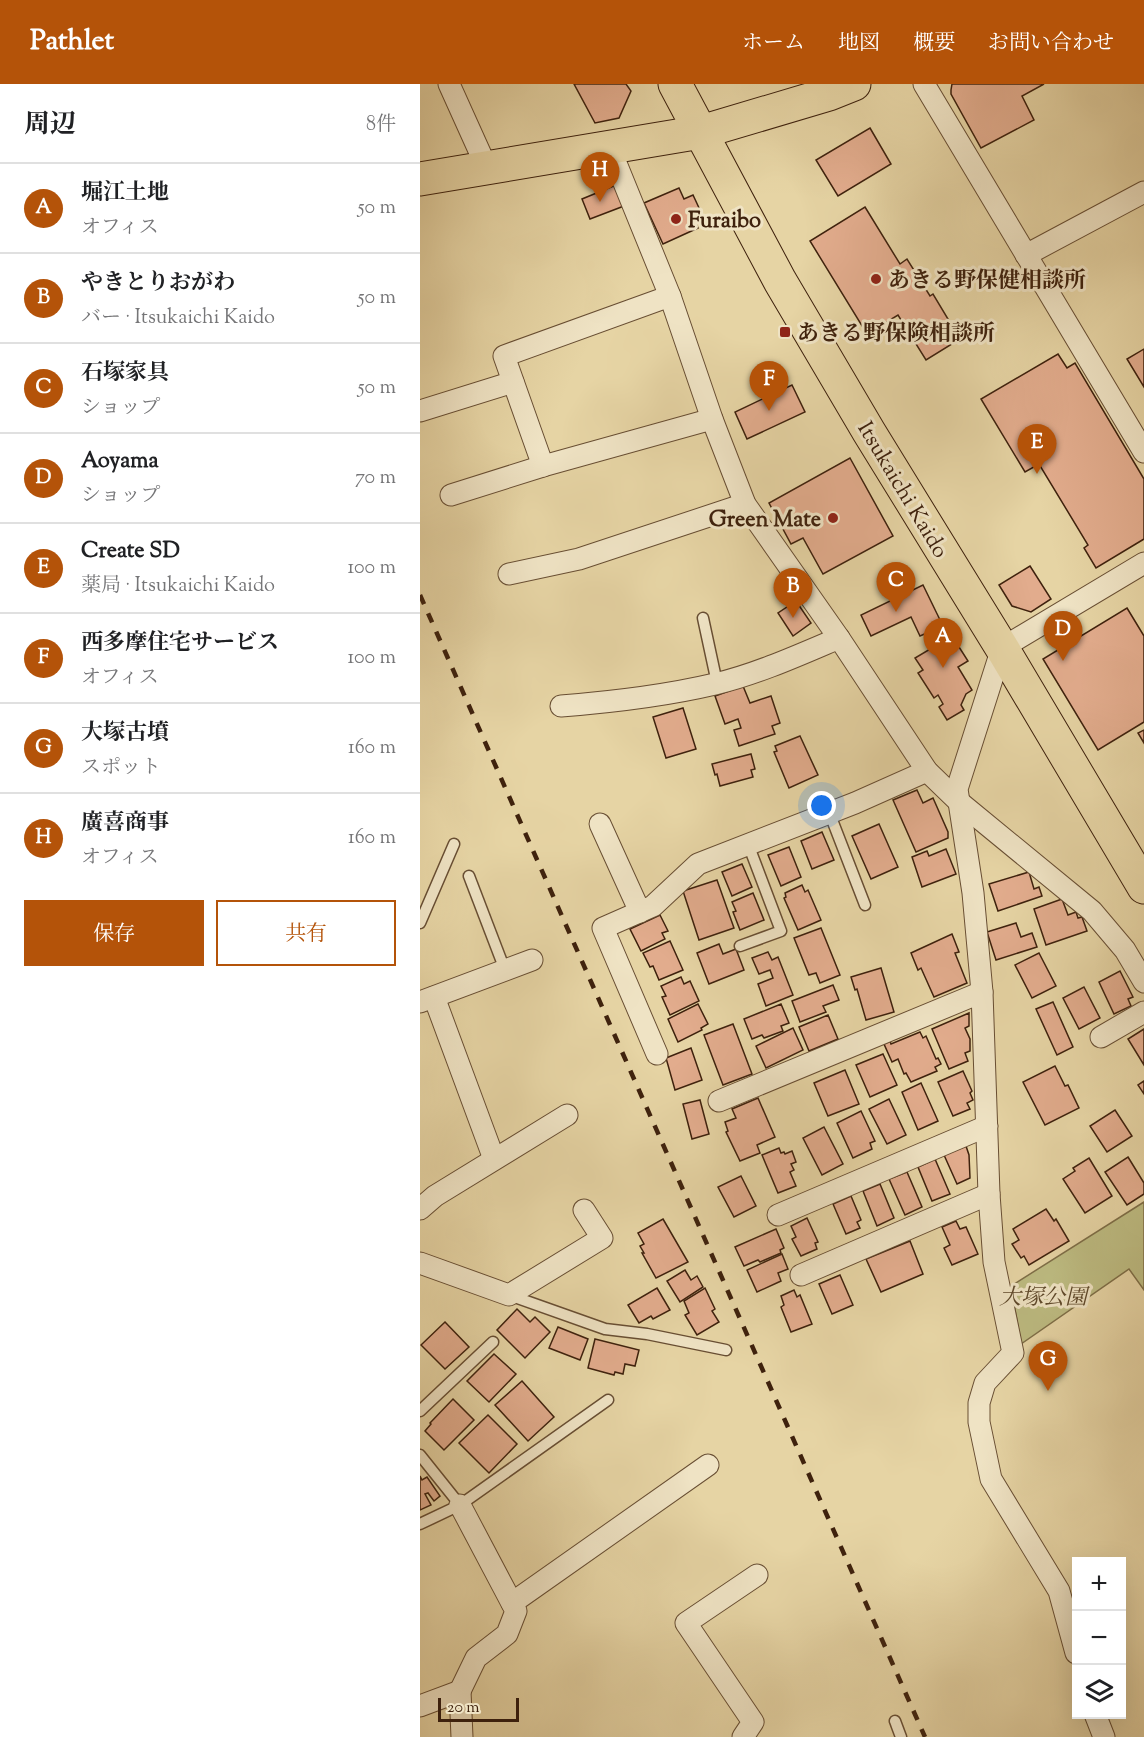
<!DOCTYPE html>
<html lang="ja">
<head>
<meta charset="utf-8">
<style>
  body { margin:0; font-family:"Sorts Mill Goudy","Noto Serif JP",serif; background:#f2f2f2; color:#202124 }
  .controls { position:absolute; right:18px; bottom:18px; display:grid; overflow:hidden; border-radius:0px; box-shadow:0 6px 24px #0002 }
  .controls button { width:54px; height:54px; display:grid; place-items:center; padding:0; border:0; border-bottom:2px solid #e0e0e0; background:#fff; color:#202124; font:30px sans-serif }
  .scale { position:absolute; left:18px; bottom:15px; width:81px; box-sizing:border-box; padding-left:6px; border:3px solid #3e210d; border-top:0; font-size:16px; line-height:21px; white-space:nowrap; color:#3e210d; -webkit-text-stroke:4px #efe3c4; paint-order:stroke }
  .you { position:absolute; left:402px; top:722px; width:21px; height:21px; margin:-15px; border:4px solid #fff; border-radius:50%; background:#1a73e8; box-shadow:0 0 0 9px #1a73e833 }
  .badge { display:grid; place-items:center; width:39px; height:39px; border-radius:50%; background:#b45309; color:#fff; font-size:20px; font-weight:700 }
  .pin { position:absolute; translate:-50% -50px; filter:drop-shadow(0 2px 3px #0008) }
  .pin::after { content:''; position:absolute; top:32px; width:21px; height:18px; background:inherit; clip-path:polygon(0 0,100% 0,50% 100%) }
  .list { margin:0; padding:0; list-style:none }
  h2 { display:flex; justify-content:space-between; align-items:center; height:78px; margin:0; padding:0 24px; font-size:26px }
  h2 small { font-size:20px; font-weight:400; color:#757577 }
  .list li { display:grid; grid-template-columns:39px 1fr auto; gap:18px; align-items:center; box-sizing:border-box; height:90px; padding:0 24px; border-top:2px solid #e0e0e0 }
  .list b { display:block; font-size:22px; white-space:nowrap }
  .list p { margin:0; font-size:20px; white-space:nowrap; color:#757577 }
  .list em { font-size:20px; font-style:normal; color:#757577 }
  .actions { display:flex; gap:12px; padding:18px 24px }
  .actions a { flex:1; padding:14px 0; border:2px solid #b45309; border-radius:0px; text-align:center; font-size:21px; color:#b45309 }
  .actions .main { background:#b45309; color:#fff }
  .icon { flex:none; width:33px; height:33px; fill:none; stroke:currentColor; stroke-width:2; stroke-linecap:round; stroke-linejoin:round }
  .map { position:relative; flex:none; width:724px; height:1653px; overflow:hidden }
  header { display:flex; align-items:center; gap:36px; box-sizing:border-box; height:84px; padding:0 30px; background:#b45309; color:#fff }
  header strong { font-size:28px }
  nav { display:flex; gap:33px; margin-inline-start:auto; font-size:21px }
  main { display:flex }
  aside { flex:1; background:#fff }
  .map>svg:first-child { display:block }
  .green { fill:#bdbb81; stroke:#7e6e47; stroke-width:1.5 }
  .building { fill:#e2ac8d; stroke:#3e210d; stroke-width:1.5 }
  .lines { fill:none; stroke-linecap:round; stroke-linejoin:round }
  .service-casing { stroke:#684e33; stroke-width:13 }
  .minor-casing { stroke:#684e33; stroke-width:23 }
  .primary-casing { stroke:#3e210d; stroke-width:35 }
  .trunk-casing { stroke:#3e210d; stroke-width:35 }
  .service { stroke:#efe3c4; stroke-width:10 }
  .minor { stroke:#efe3c4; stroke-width:21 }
  .primary { stroke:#e6d4a4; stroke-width:33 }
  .trunk { stroke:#e6d4a4; stroke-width:33 }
  .rail { stroke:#3e210d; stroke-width:4.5; stroke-dasharray:10 10; stroke-linecap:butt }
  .poi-dot { fill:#8f2418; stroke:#efe3c4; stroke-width:2 }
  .labels { text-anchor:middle; stroke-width:6; stroke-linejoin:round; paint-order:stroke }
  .poi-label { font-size:22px; font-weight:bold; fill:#3e210d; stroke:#efe3c4; text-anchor:start }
  .street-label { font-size:22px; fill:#3e210d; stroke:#efe3c4 }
  .park-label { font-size:22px; font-style:italic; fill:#5e482a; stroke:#efe3c4 }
</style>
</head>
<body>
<header>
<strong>Pathlet</strong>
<nav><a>ホーム</a><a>地図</a><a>概要</a><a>お問い合わせ</a></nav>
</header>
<main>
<aside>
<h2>周辺<small>8件</small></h2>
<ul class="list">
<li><span class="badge">A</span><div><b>堀江土地</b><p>オフィス</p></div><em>50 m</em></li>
<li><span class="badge">B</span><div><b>やきとりおがわ</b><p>バー · Itsukaichi Kaido</p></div><em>50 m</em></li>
<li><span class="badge">C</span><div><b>石塚家具</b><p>ショップ</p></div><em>50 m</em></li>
<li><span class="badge">D</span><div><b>Aoyama</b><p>ショップ</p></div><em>70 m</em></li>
<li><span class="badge">E</span><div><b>Create SD</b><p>薬局 · Itsukaichi Kaido</p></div><em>100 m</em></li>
<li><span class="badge">F</span><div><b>西多摩住宅サービス</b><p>オフィス</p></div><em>100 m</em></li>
<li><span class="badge">G</span><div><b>大塚古墳</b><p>スポット</p></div><em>160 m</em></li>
<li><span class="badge">H</span><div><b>廣喜商事</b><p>オフィス</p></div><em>160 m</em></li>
</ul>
<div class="actions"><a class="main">保存</a><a>共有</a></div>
</aside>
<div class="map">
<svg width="724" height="1653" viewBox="0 0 724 1653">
  <rect width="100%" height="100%" fill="#e6d4a4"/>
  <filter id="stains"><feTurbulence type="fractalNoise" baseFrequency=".00333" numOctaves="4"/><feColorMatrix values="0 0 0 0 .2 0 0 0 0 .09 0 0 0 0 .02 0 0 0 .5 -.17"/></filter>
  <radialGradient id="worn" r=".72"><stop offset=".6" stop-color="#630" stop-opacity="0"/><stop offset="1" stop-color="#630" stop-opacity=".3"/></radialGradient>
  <!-- green -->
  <polygon class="green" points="724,1118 724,1206 709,1185 601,1260 591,1202"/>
  <!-- building -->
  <g class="building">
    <polygon points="154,0 206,0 211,7 199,34 175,39"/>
    <polygon points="624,0 602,12 614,36 561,64 531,10 531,6 532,0"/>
    <polygon points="450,44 471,80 418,112 396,76"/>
    <polygon points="196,101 204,122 170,135 162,115"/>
    <polygon points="259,104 264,115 273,111 280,126 272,129 278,144 243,160 224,119"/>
    <polygon points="445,123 480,180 487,175 510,212 513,210 540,255 506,276 478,231 447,250 390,157"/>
    <polygon points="724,265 724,303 707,275"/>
    <polygon points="638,270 647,284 655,279 724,395 724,455 676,484 664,464 668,461 619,380 605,388 561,315"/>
    <polygon points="372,301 385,328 327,355 315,328"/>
    <polygon points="430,374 473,452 403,490 383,454 371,460 349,419"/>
    <polygon points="610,482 631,515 611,528 592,522 579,501"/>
    <polygon points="503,501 523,542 500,552 491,533 451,552 441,531"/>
    <polygon points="376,517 391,539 373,552 358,529"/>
    <polygon points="707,524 724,552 724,638 678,666 623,575"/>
    <polygon points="532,552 548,577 538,583 552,606 546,610 541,621 544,626 527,636 519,623 523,620 518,611 514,614 498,589 503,586 495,574"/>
    <polygon points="323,602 330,619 351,612 360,639 352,642 355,650 319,662 314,646 321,644 318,635 305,640 295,612"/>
    <polygon points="263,624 276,665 246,674 233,633"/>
    <polygon points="724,646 724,659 718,649"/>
    <polygon points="380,652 398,691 369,704 354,668 357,667 355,662"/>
    <polygon points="331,670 335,685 331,686 333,693 300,702 297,690 295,691 292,680"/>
    <polygon points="497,706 503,719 513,714 528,748 528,754 496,768 473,716"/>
    <polygon points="459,740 478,783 451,795 432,752"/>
    <polygon points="402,748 414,776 392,785 381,757"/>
    <polygon points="369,763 381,793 361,802 348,771"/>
    <polygon points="526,765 536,790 502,803 492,773 507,767 509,772"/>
    <polygon points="322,780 332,803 312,812 302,788"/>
    <polygon points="609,788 614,805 619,803 622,812 578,827 569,800"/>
    <polygon points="297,796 314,844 279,856 263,807"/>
    <polygon points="382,801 385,808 388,806 401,836 378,846 364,814 366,813 365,809"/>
    <polygon points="333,809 344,836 320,846 313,828 316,827 312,818"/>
    <polygon points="642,815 648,831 656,828 658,834 662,833 667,847 626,861 614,825"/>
    <polygon points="240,831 248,847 242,849 245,855 221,867 210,845"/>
    <polygon points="596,839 601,853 612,849 617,863 576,876 567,848"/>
    <polygon points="401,844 420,891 400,899 396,889 389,891 374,854"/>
    <polygon points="532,850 539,868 535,869 547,899 514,913 501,884 498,886 491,869"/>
    <polygon points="250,857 263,886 239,896 233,882 230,883 223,869"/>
    <polygon points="299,860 303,870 316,865 324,886 289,900 277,869"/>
    <polygon points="348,868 352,876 358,873 373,911 346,922 338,900 353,894 350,886 339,890 332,874"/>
    <polygon points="619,869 636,902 612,914 595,881"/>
    <polygon points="461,884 474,928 446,936 437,905 435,906 431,893"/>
    <polygon points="700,887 713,913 708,915 711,922 694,930 679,898"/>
    <polygon points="261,893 264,900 270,897 279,917 250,931 242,913 246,912 241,902"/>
    <polygon points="413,901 419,916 403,922 406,928 380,938 372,917"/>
    <polygon points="664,903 680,934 659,945 643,914"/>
    <polygon points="633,918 653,963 637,971 616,925"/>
    <polygon points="278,920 288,940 281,944 282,946 258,958 248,935"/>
    <polygon points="361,920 369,939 361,942 363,947 344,954 342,951 332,955 324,935"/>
    <polygon points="549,929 549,942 545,944 550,955 550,967 545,969 548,977 529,985 512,945"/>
    <polygon points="408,931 418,955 389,967 379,943"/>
    <polygon points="313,940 332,990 303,1001 284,951"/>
    <polygon points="373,944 383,966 346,984 336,962"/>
    <polygon points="724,945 724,981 708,955"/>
    <polygon points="500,948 503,954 506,952 516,975 518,974 521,980 515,983 517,987 491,998 486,989 484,990 478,975 472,978 464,960 470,957 471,960"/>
    <polygon points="271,964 282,996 255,1006 246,974"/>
    <polygon points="463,970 477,1001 450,1013 436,981"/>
    <polygon points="635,982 645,1002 648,1001 659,1024 625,1041 603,998"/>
    <polygon points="425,986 439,1020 408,1032 394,999"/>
    <polygon points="543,987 552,1007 550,1009 553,1016 547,1019 550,1025 533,1032 518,998"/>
    <polygon points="724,997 724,1010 718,1001"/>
    <polygon points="501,999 518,1037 498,1046 482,1008"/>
    <polygon points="338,1014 355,1053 337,1061 340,1069 320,1077 306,1048 308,1047 305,1038 316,1034 312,1025"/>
    <polygon points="469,1015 486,1051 467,1060 449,1025"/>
    <polygon points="280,1016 289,1050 272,1055 263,1020"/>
    <polygon points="695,1026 712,1052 687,1068 670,1042"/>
    <polygon points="441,1027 455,1057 450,1059 452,1065 433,1074 417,1039"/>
    <polygon points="404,1043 423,1080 402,1091 383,1054"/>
    <polygon points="546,1062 549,1071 550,1094 537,1100 524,1071"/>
    <polygon points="359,1064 361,1069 364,1068 365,1070 372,1067 376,1078 371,1080 374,1086 370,1088 376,1102 358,1109 342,1071"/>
    <polygon points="708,1073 724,1099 724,1110 707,1121 685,1088"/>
    <polygon points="669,1074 692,1112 665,1129 643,1095 655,1087 653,1084"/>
    <polygon points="515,1075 530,1110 512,1117 498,1083"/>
    <polygon points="487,1088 502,1123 485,1131 469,1095"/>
    <polygon points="321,1092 336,1122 314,1133 298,1103"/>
    <polygon points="460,1100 474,1134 457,1142 443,1107"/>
    <polygon points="431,1112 441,1136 437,1138 440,1144 426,1150 413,1120"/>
    <polygon points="626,1125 634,1137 636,1135 649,1157 609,1181 604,1172 601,1174 592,1160 599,1156 593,1145"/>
    <polygon points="387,1134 398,1158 395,1159 397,1165 381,1172 372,1155 376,1153 371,1142"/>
    <polygon points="243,1135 268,1178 236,1194 222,1169 224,1169 220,1162 224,1160 218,1149"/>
    <polygon points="536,1137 540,1145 546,1143 558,1170 532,1181 524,1164 530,1161 522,1143"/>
    <polygon points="356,1145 364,1164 360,1166 361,1169 340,1178 338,1176 324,1182 315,1163"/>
    <polygon points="490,1157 503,1190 461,1208 446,1175"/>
    <polygon points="362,1170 368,1185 358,1189 361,1197 337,1208 327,1186"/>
    <polygon points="265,1186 271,1196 277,1192 283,1203 260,1218 247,1197"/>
    <polygon points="420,1191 433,1221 412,1230 399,1200"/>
    <polygon points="237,1204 250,1226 233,1235 231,1232 219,1239 208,1221"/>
    <polygon points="285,1204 295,1225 292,1227 299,1238 277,1251 265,1231 269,1229 264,1217"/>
    <polygon points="374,1206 377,1213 380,1211 392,1240 371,1248 361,1223 364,1221 361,1212"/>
    <polygon points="97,1225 110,1238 115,1233 130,1248 105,1274 77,1246"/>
    <polygon points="25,1238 49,1263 25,1285 1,1261"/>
    <polygon points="138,1243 168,1255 160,1276 129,1264"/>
    <polygon points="175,1255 219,1266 215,1282 205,1280 203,1290 195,1288 194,1291 168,1284"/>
    <polygon points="74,1270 96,1290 69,1318 47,1297"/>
    <polygon points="102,1297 134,1333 108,1357 75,1321"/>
    <polygon points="33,1315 54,1336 24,1366 5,1347 11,1340 10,1339"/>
    <polygon points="68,1331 97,1360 69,1389 39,1359"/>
    <polygon points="0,1392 2,1396 7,1393 20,1412 14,1417 8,1409 5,1410 11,1421 0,1426"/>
  </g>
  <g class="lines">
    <defs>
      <g id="service">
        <polyline points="283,534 297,599"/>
        <polyline points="409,728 445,821"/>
        <polyline points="49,792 85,886"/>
        <polyline points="0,839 34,760"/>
        <polyline points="320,862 361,847 328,760"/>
        <polyline points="89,1211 185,1245 227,1250 306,1266"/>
        <polyline points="0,1327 73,1258"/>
        <polyline points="0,1371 40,1421"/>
        <polyline points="0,1440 40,1421 188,1316"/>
        <polyline points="475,1637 481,1653"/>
      </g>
      <g id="minor">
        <polyline points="29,0 66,82"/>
        <polyline points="504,0 724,368"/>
        <polyline points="189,62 250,212 292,335 325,420 419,554 507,687 538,717 672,827 705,866 724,898"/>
        <polyline points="606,171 724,108"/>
        <polyline points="0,327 93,298"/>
        <polyline points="123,382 84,272 250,212"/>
        <polyline points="31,411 123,382 292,335"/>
        <polyline points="89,490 159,475 325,420"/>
        <path d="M141,622C192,618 244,612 295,600C337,590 379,571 419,554"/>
        <polyline points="180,740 220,828"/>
        <polyline points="14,913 74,1075"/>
        <polyline points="0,918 112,876"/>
        <polyline points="681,953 724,928"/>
        <polyline points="237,970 183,844 233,822 278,780 435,719 507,687"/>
        <polyline points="299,1017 562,908"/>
        <polyline points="0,1125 15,1112 147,1031"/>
        <polyline points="358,1131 567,1042"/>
        <polyline points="0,1179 89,1211 182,1154 164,1126"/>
        <polyline points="381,1191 569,1110"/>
        <polyline points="40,1421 96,1527 87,1550 56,1574 40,1607"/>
        <polyline points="92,1519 288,1381"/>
        <polyline points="656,1569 639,1507 571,1395 559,1338 559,1319 565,1299 593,1269 574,1178 569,1110 562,908 553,809 537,705 582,564 724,479"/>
        <polyline points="0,1622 40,1607 42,1653"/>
        <polyline points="675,1630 684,1653"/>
        <polyline points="323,1653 333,1638 266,1539 337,1491"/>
      </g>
      <polyline id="primary" points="255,0 360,197 449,348 582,564 724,803"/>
      <polyline id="trunk" points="0,95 281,48 409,10 434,0"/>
    </defs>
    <!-- service casing -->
    <use href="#service" class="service-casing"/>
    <!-- minor casing -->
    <use href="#minor" class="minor-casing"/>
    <!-- primary casing -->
    <use href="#primary" class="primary-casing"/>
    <!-- trunk casing -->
    <use href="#trunk" class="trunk-casing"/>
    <!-- service -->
    <use href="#service" class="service"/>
    <!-- minor -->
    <use href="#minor" class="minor"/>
    <!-- primary -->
    <use href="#primary" class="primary"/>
    <!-- trunk -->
    <use href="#trunk" class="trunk"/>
    <!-- rail -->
    <polyline class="rail" points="0,511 505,1653"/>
  </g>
  <!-- markers -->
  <g class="poi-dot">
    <circle cx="256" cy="135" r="6"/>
    <circle cx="456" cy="195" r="6"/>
    <rect x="359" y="242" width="12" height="12" rx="3"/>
    <circle cx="413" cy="434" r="6"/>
  </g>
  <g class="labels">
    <!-- poi labels -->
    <g class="poi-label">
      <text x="268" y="143">Furaibo</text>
      <text x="468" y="203">あきる野保健相談所</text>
      <text x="377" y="256">あきる野保険相談所</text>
      <text x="401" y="442" text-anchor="end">Green Mate</text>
    </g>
    <!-- street labels -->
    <g class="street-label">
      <text transform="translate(484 405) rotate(59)" y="8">Itsukaichi Kaido</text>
    </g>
    <!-- park labels -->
    <g class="park-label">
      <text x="623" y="1220">大塚公園</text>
    </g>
  </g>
  <rect width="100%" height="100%" filter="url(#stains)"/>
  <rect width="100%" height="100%" fill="url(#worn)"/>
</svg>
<div class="controls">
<button>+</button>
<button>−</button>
<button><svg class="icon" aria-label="layers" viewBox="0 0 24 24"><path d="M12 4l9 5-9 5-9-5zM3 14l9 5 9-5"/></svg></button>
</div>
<div class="scale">20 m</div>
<div class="you"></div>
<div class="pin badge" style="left:523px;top:584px">A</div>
<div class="pin badge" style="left:373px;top:534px">B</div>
<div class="pin badge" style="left:476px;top:528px">C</div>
<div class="pin badge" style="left:643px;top:577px">D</div>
<div class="pin badge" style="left:617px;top:390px">E</div>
<div class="pin badge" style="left:349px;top:327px">F</div>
<div class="pin badge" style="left:628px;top:1307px">G</div>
<div class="pin badge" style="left:180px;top:118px">H</div>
</div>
</main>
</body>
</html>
